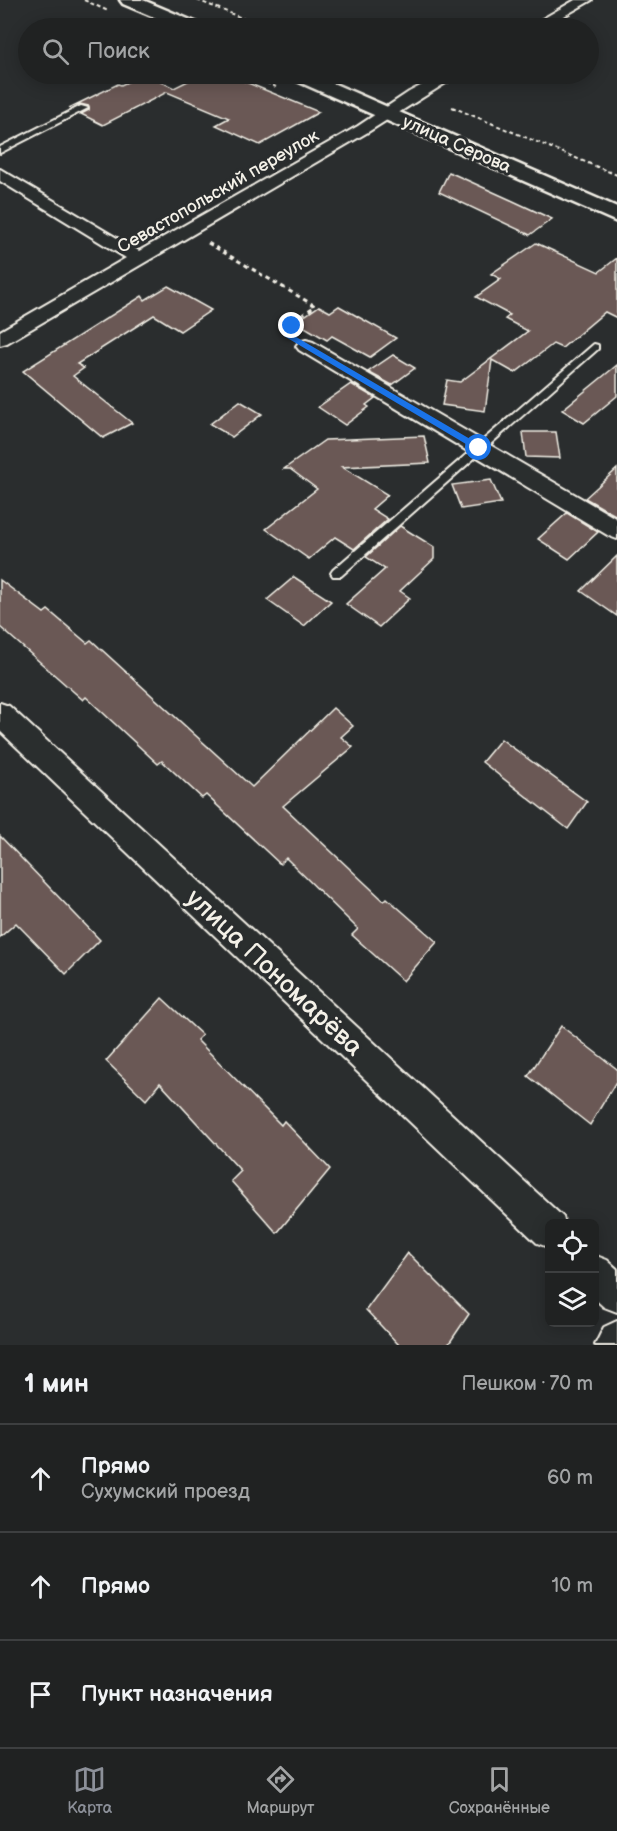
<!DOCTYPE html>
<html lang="ru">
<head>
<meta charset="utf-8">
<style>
  body { margin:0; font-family:"Balsamiq Sans",sans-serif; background:#282a2a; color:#f1f3f6 }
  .controls { position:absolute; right:18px; bottom:18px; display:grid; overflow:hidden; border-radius:9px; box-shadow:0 3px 15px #0003 }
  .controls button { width:54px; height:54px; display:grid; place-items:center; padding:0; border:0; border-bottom:2px solid #3d3f40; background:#202222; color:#f1f3f6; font:30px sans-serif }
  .stop { position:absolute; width:18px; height:18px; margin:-14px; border:4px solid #1a73e8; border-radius:50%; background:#fff }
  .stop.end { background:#1a73e8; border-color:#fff; box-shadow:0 2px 6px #0008 }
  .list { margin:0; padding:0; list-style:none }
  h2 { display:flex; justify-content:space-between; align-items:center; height:78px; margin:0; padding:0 24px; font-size:26px }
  h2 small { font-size:20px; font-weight:400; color:#a2a4a5 }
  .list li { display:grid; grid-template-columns:39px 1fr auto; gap:18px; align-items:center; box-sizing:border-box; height:108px; padding:0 24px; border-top:2px solid #3d3f40 }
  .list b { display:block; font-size:22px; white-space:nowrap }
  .list p { margin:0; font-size:20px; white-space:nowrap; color:#a2a4a5 }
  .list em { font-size:20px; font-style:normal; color:#a2a4a5 }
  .icon { flex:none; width:33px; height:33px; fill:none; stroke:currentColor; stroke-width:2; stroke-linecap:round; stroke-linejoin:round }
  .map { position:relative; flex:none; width:617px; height:1345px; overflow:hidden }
  .search { position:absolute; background:#202222; box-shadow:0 3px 15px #0003; left:18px; right:18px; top:18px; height:66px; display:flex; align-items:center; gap:15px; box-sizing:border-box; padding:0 21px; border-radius:33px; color:#a2a4a5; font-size:22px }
  .sheet { height:402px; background:#202222 }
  nav { display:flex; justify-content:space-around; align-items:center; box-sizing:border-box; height:84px; border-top:2px solid #3d3f40; background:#202222; font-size:16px; color:#a2a4a5 }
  nav a { display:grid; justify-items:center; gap:3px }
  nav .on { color:#8c9099 }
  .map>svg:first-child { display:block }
  .building { fill:#6b5955; stroke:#f4f1e8; stroke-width:1.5 }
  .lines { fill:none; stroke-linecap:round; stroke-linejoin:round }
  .lane-casing { stroke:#f4f1e8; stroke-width:4 }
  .street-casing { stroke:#f4f1e8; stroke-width:4 }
  .secondary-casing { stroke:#f4f1e8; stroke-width:5 }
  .path-far1 { stroke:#f4f1e8; stroke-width:2; stroke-dasharray:4 3; stroke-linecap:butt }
  .path { stroke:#f4f1e8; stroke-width:3; stroke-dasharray:4.5 4; stroke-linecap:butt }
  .lane { fill:#2a2d2e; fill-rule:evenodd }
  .street { fill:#2a2d2e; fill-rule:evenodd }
  .secondary { fill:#2a2d2e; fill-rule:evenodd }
  .route { fill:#1a73e8 }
  .labels { text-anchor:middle; stroke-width:6; stroke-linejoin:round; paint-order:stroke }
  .far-street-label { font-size:18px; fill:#f4f1e8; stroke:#2a2d2e }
  .near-street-label { font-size:26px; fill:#f4f1e8; stroke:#2a2d2e }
</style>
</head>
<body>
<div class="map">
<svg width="617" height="1345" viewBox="0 0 617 1345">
  <rect width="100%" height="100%" fill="#2a2d2e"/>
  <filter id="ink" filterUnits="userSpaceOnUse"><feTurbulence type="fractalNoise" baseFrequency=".0167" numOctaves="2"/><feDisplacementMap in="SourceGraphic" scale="12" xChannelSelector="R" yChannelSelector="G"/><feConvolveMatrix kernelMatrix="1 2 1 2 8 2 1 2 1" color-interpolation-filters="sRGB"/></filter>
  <g filter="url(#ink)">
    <!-- building -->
    <g class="building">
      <polygon points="145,74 174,88 202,74 226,74 319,112 260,145 216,125 229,118 167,92 103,125 81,114 89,110 89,106 80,104 69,108 118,84 121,85"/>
      <polygon points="449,172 511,200 552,219 530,235 439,192"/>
      <polygon points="536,243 599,272 617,258 617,318 605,312 562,348 553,344 515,373 492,360 485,411 442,405 447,380 460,382 528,331 505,319 510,315 476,297 501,279 491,274"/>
      <polygon points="168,286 211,310 180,331 154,315 77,364 84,368 73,376 132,423 103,438 23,371 142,296 145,300"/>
      <polygon points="319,306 330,312 339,306 396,338 370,357 332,336 327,340 296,322"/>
      <polygon points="393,355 415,368 392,385 368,372"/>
      <polygon points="617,365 617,396 584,423 562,410"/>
      <polygon points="351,384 375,398 366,405 369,407 345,425 318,407"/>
      <polygon points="240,401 262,414 232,437 210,424"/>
      <polygon points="523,432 556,432 560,458 526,457"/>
      <polygon points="424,436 430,463 342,467 388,495 372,509 388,519 354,549 335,537 309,559 266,529 317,489 290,469 284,469 325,440"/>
      <polygon points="617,469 617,513 615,515 585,498"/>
      <polygon points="491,480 501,503 461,509 452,485"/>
      <polygon points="567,513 598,532 569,559 538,539"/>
      <polygon points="400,526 434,547 434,559 400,591 410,598 379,627 346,604 385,569 366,557"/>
      <polygon points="617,556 617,616 581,591"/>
      <polygon points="294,577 331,601 304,626 267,600"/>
      <polygon points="0,580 44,613 48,610 87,643 91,640 252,787 333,708 353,726 341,737 353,747 283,806 384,901 387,898 437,942 403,981 352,935 358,929 286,858 280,864 206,795 202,798 162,761 158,764 86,697 83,700 0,627"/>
      <polygon points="501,739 587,802 568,829 482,762"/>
      <polygon points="0,836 100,940 66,974 16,923 0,937"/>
      <polygon points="162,998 202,1035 197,1040 281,1125 284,1121 330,1169 277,1233 231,1181 241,1171 160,1083 146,1100 106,1061"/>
      <polygon points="561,1026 617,1069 617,1080 590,1125 528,1076"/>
      <polygon points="408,1253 469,1314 448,1345 399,1345 366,1310"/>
    </g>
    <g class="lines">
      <defs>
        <g id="lane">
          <polygon points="81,106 88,108 0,153 0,147"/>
          <polygon points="594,344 598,345 598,349 341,576 333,576 331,573 333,570"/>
        </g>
        <g id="street">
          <polygon points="575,0 592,0 543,28 527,28"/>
          <polygon points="443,74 460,74 368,132 7,343 0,345 0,331 126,258 0,181 0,169 139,251 358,126 409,92"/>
          <polygon points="306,340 313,342 617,519 617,539 609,536 299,350 296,346 299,342"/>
          <polygon points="0,703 9,706 563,1217 565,1224 550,1224 550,1248 537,1243 0,731"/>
          <polygon points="594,1255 607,1260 617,1269 617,1312 604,1307 594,1298"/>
          <polygon points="617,1321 617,1345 595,1345 604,1327"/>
        </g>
        <g id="secondary">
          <polygon points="120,0 143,0 200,24 203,28 180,28 123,4"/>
          <polygon points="288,74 312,74 617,207 617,222 290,78"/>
        </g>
      </defs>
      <!-- lane casing -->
      <use href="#lane" class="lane-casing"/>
      <!-- street casing -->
      <use href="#street" class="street-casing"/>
      <!-- secondary casing -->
      <use href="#secondary" class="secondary-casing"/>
      <!-- path-far1 -->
      <g class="path-far1">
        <polyline points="84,0 108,11"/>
        <polyline points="197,0 267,28"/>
        <polyline points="247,74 276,87"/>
        <polyline points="378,74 391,79"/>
        <polyline points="452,107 617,175"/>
      </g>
      <!-- path -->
      <polyline class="path" points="208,243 315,306 298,318 290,329"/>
      <!-- lane -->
      <use href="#lane" class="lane"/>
      <!-- street -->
      <use href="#street" class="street"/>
      <!-- secondary -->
      <use href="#secondary" class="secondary"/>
    </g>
  </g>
  <!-- route -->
  <polygon class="route" points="292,323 296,326 291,334 482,446 482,450 476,450 284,336 288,326"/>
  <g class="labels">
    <!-- far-street labels -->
    <g class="far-street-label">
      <text transform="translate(457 144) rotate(24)" y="6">улица Серова</text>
      <text transform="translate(218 191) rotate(-30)" y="6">Севастопольский переулок</text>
    </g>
    <!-- near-street labels -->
    <g class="near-street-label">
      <text transform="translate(275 972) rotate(43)" y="9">улица Пономарёва</text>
    </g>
  </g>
</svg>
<div class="controls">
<button><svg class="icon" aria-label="locate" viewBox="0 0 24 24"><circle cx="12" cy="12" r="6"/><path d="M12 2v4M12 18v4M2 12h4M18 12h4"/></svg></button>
<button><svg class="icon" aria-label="layers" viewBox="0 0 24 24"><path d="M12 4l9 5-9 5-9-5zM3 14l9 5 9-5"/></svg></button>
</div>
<div class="stop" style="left:479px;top:448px"></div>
<div class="stop end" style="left:292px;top:326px"></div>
<div class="search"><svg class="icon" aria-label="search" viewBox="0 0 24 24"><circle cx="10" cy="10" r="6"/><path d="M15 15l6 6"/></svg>Поиск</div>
</div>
<section class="sheet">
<h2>1 мин<small>Пешком · 70 m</small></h2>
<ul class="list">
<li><svg class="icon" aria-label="ahead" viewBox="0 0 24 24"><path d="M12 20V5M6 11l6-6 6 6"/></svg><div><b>Прямо</b><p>Сухумский проезд</p></div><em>60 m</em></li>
<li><svg class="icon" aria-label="ahead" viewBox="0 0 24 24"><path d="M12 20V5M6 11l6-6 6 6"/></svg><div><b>Прямо</b></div><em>10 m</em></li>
<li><svg class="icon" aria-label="arrive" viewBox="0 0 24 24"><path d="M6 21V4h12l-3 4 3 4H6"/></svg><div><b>Пункт назначения</b></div></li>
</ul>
</section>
<nav>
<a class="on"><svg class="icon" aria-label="map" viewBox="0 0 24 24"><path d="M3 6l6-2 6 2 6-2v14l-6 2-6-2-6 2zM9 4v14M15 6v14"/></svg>Карта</a>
<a><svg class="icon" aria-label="directions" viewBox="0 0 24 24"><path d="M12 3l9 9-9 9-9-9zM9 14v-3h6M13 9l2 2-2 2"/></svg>Маршрут</a>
<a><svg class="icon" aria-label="saved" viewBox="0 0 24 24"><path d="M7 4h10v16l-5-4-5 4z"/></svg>Сохранённые</a>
</nav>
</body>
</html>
